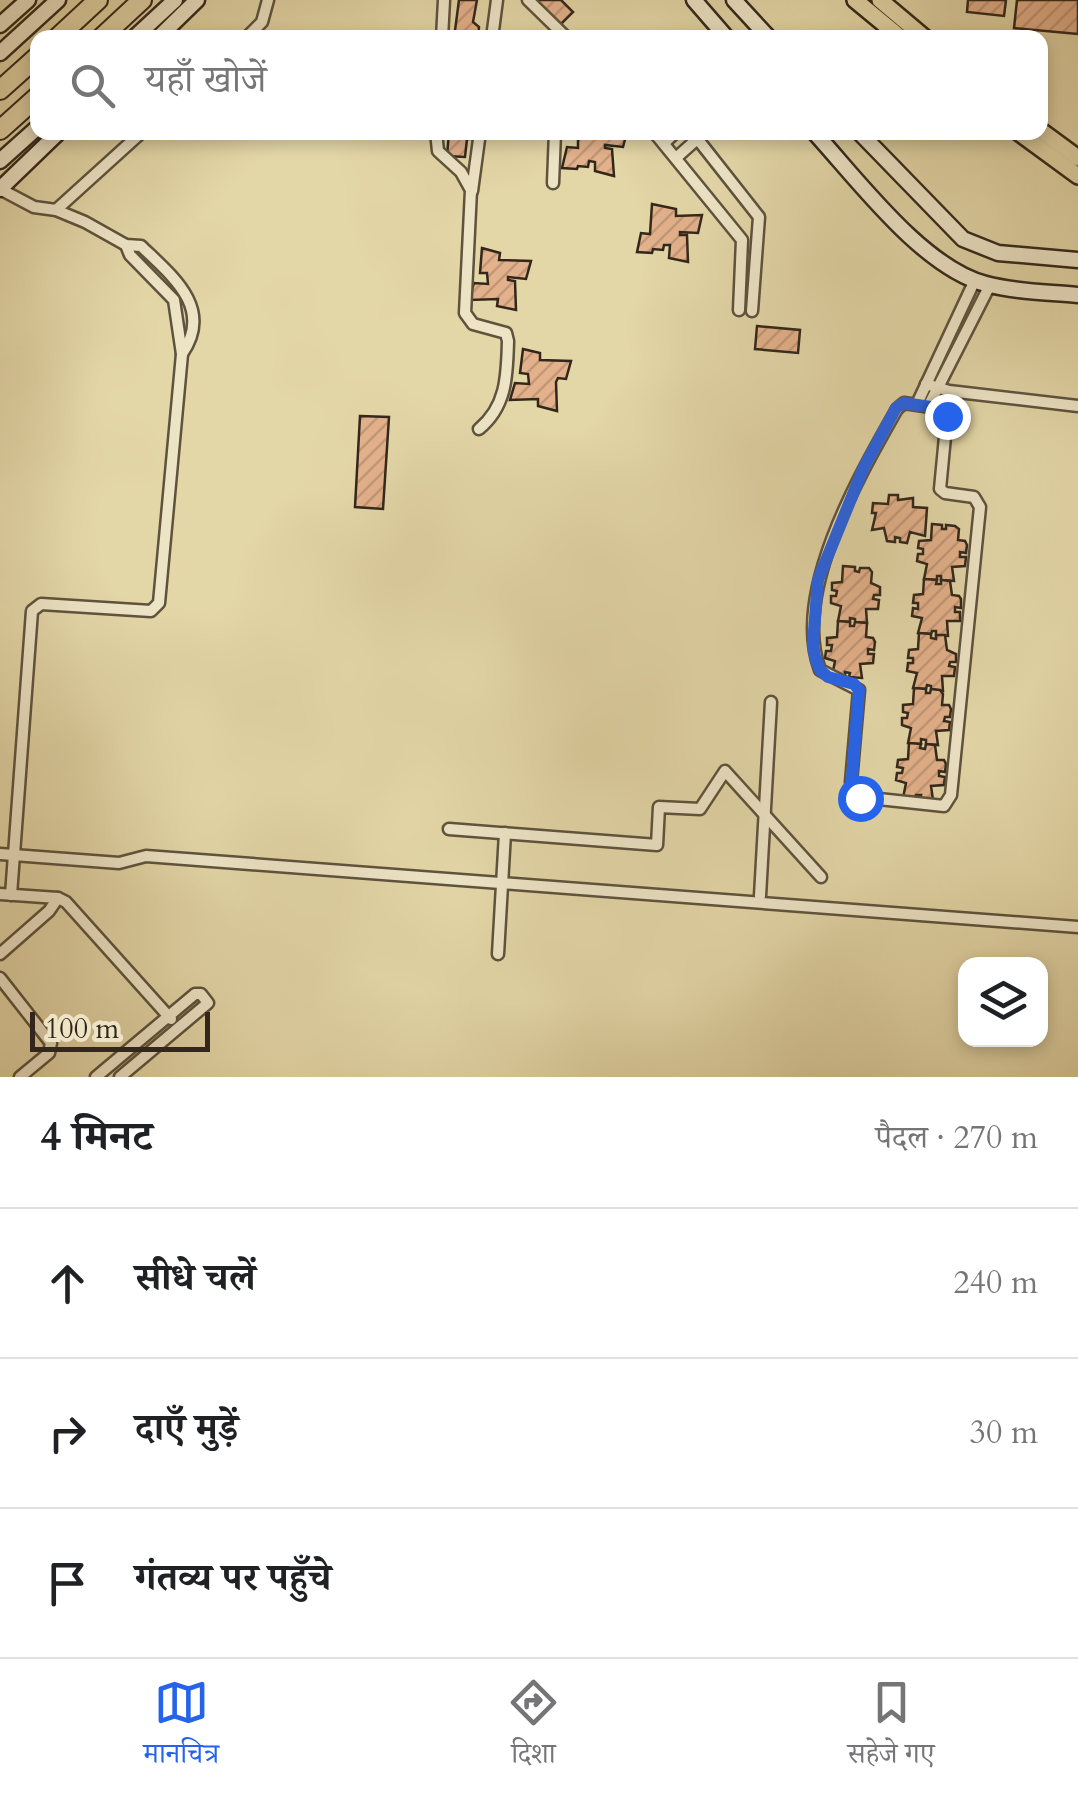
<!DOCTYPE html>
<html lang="hi">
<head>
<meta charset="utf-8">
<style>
  body { margin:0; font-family:Cardo,"Noto Serif Devanagari",serif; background:#f6f6f6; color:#202124 }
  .controls { position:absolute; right:30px; bottom:30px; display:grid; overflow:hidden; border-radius:20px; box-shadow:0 5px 15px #0003 }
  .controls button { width:90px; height:90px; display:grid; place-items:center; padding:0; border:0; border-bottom:2px solid #e0e0e0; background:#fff; color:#202124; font:50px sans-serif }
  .scale { position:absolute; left:30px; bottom:25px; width:180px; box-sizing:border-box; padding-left:10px; border:5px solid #32271a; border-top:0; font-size:28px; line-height:35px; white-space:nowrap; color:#32271a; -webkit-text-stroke:8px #ede4c6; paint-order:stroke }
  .stop { position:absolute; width:30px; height:30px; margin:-22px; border:8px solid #2563eb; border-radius:50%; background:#fff }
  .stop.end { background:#2563eb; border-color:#fff; box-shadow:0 2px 10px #0008 }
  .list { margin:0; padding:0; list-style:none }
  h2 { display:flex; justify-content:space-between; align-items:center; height:130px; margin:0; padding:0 40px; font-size:42px }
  h2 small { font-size:32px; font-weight:400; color:#757577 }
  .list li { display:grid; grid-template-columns:65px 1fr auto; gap:30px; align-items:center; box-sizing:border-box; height:150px; padding:0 40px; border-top:2px solid #e0e0e0 }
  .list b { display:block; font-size:38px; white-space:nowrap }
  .list em { font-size:32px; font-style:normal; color:#757577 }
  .icon { flex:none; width:55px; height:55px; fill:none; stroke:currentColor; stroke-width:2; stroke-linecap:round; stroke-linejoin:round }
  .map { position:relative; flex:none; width:1078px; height:1077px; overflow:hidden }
  .search { position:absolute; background:#fff; box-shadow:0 5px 15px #0003; left:30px; right:30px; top:30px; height:110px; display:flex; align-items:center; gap:25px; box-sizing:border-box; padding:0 35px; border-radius:20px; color:#757577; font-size:38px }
  .sheet { height:580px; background:#fff }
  nav { display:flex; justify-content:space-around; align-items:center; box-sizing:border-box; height:140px; border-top:2px solid #e0e0e0; background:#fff; font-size:28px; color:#757577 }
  nav a { display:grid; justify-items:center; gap:5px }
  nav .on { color:#2563eb }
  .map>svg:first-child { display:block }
  .building { fill:url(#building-hatch); stroke:#32271a; stroke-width:2.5 }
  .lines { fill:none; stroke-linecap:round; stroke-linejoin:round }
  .street-casing { stroke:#5e533d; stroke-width:15 }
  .secondary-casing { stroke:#32271a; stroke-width:19 }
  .primary-casing { stroke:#32271a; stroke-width:20 }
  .highway-casing { stroke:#32271a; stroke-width:22 }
  .street { stroke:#ede4c6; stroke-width:10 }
  .secondary { stroke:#ede4c6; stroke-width:14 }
  .primary { stroke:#e3d6a7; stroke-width:15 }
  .highway { stroke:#e3d6a7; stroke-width:18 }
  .route { stroke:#2563eb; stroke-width:12 }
</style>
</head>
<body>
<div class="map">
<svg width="1078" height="1077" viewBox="0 0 1078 1077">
  <defs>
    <pattern id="building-hatch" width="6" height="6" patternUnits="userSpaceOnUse" patternTransform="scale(2.5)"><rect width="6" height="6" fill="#e3b18b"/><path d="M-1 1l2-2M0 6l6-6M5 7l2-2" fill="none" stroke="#c39877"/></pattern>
  </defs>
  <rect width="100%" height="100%" fill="#e3d6a7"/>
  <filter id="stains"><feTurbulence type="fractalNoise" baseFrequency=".002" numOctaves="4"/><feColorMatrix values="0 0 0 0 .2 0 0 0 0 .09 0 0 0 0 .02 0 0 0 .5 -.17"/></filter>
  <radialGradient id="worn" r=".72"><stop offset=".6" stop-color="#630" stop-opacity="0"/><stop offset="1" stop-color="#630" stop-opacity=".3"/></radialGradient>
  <!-- building -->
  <g class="building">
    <polygon points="459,0 477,0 473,22 479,27 478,38 454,38"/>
    <polygon points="535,0 561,0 573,12 560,25"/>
    <polygon points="968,0 1006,0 1004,16 967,12"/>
    <polygon points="1017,0 1078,0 1078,34 1014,28"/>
    <polygon points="449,132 472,132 471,139 467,139 465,157 447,156"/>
    <polygon points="578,132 627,132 623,147 605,145 605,148 612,149 614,176 595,171 595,162 589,161 588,167 578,166 577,169 562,168 567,147 578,148"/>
    <polygon points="652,204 676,209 676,216 702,215 698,233 680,232 680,235 687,235 688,262 669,258 670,245 664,245 663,250 653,249 652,253 637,252 641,233 650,234"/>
    <polygon points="482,248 500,253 499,260 531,261 526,279 508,277 508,280 515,281 516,310 497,306 498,299 469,300 474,283 488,284 487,273 480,273"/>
    <polygon points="757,326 800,330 798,353 755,349"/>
    <polygon points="523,349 540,353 540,360 571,361 566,379 558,378 556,382 557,411 538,406 538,399 510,400 515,383 529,384 528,374 520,373"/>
    <polygon points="360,416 389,417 383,509 355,507"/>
    <polygon points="889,495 898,495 898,500 913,498 913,507 927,508 925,536 910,532 907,543 900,542 900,538 895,537 895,542 887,541 884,528 872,530 876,513 872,513 873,503 888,504"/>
    <polygon points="932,524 942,525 942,529 946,529 946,525 955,526 959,529 958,540 965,541 967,545 966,553 960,552 960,557 966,557 965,566 952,567 954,581 941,580 941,576 937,576 937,580 924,579 927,564 917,561 918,554 923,554 923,549 918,548 919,541 931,540"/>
    <polygon points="843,566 855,567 855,571 859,572 860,568 869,568 872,572 871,583 880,587 880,595 874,595 873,599 879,600 878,609 866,609 867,623 855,622 855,619 850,618 850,622 838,621 841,606 831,603 831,596 836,596 837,591 832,590 832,583 842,582"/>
    <polygon points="924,579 937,580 936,584 941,584 941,580 950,581 952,595 959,596 961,599 961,608 955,607 955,612 960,612 960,621 947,621 948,636 936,635 936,631 932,631 931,634 918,633 922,618 912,616 913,608 918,609 918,603 913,603 914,595 923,594"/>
    <polygon points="838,621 850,622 850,626 854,626 855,622 867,623 866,637 873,638 875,642 874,650 868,649 868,654 874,654 873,663 860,664 862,678 849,677 850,673 845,672 845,677 832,676 835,661 825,658 826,651 831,651 832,645 827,645 827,638 837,637"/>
    <polygon points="919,633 931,634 931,638 936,639 936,635 945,635 947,650 956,654 956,662 950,662 949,666 955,667 954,676 942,676 943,691 931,689 931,686 927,685 926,689 913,688 917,673 907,671 908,663 913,663 913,658 908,658 909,650 918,649"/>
    <polygon points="914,688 926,689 926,693 930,693 931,689 940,690 943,694 942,705 949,705 951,709 950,717 945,717 944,721 950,722 949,730 936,731 938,745 926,744 926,740 921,739 921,744 908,743 911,728 902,725 902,718 907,718 908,713 903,712 903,705 913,704"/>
    <polygon points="909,743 921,744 920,748 925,749 926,744 935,745 937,760 944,760 946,764 945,772 939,771 939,776 945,777 944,785 931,786 933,800 920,799 921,795 916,795 915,799 903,798 906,783 896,780 897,773 902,773 903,768 897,767 898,760 908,759"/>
  </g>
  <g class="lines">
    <defs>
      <g id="street">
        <polyline points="528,0 567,38"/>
        <polyline points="246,38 262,22 268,0"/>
        <polyline points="442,38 444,0"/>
        <polyline points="492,38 497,0"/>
        <path d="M436,132L438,151L461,172L471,190L465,313L473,324L506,333L508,341C507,375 507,406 479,429"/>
        <polyline points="654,132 742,240 739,310"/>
        <polyline points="692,132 759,217 752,311"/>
        <polyline points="664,143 676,132"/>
        <polyline points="677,157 705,132"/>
        <polyline points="553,183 555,132"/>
        <path d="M0,189L34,207L56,210L85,222L126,245L141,246C172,276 214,308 182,354"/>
        <polyline points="472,191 480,132"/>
        <polyline points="56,210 142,132"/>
        <polyline points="926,384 949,391 1078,406"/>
        <path d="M904,403L944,409L947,416L940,489L945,493L974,497L980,507L951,795L944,806L860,797L854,794L851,782L859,690L820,670C791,593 859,476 897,409Z"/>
        <polyline points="917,404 975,280"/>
        <polyline points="929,405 990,285"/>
        <polyline points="449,829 657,845 659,807 700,809 725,771 821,877"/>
        <polyline points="0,854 119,863 146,856 1078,927"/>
        <polyline points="0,894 58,898 66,902 171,1019"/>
        <polyline points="11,895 32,611 41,604 151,611 159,603 182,354 174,300 130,255 126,245"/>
        <polyline points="760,896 771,702"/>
        <polyline points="0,954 49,911 58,898"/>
        <polyline points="498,954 505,833"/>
        <polyline points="0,978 51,1043 49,1053 20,1077"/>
        <polyline points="96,1077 195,994 201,994 208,1003 120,1077"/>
      </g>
      <g id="secondary">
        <polyline points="694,0 727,38"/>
        <polyline points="734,0 769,38"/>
        <polyline points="0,25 28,0"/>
        <polyline points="134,38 175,0"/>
        <polyline points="158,38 197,0"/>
        <polyline points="0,53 58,0"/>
        <path d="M814,132C858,180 923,268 986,284C1016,292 1048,292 1078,295"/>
        <polyline points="859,132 963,239 998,253 1078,260"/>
        <polyline points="0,161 38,127"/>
        <polyline points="0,189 59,132"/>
      </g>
      <g id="primary">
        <polyline points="855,0 901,38"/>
        <polyline points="880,0 925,38"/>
        <polyline points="1040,130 1078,158"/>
        <polyline points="1018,132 1078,176"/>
      </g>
      <g id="highway">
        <polyline points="57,38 98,0"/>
        <polyline points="101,38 142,0"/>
        <polyline points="0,90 38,56"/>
        <polyline points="0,130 38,96"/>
      </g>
    </defs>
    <!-- street casing -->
    <use href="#street" class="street-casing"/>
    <!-- secondary casing -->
    <use href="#secondary" class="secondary-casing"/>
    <!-- primary casing -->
    <use href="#primary" class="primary-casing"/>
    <!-- highway casing -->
    <use href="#highway" class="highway-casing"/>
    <!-- street -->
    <use href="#street" class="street"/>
    <!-- secondary -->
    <use href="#secondary" class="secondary"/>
    <!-- primary -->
    <use href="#primary" class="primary"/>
    <!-- highway -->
    <use href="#highway" class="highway"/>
  </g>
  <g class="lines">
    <!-- route -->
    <polyline class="route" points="860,798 851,790 859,690 854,684 828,677 820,670 815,657 813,644 818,580 864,467 896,408 904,403 944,409 947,416"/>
  </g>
  <rect width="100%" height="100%" filter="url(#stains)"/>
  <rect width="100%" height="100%" fill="url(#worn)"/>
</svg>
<div class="controls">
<button><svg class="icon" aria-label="layers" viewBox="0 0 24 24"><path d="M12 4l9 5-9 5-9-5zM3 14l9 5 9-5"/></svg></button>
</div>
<div class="scale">100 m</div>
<div class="stop" style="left:860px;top:798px"></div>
<div class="stop end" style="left:947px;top:416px"></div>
<div class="search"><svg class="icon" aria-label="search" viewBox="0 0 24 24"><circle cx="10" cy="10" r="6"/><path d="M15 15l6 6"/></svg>यहाँ खोजें</div>
</div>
<section class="sheet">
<h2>4 मिनट<small>पैदल · 270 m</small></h2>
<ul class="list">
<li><svg class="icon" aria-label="ahead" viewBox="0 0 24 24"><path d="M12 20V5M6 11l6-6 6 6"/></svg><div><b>सीधे चलें</b></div><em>240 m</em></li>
<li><svg class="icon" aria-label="right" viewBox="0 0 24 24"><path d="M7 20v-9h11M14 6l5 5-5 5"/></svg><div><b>दाएँ मुड़ें</b></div><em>30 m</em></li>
<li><svg class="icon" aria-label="arrive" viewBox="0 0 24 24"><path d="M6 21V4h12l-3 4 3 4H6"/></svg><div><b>गंतव्य पर पहुँचे</b></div></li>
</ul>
</section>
<nav>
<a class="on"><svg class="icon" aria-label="map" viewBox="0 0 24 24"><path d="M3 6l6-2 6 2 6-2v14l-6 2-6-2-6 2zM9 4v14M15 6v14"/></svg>मानचित्र</a>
<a><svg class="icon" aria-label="directions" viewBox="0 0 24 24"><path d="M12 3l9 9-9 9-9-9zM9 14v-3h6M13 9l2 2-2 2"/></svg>दिशा</a>
<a><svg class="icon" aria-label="saved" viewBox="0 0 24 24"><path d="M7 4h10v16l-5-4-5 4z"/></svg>सहेजे गए</a>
</nav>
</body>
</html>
